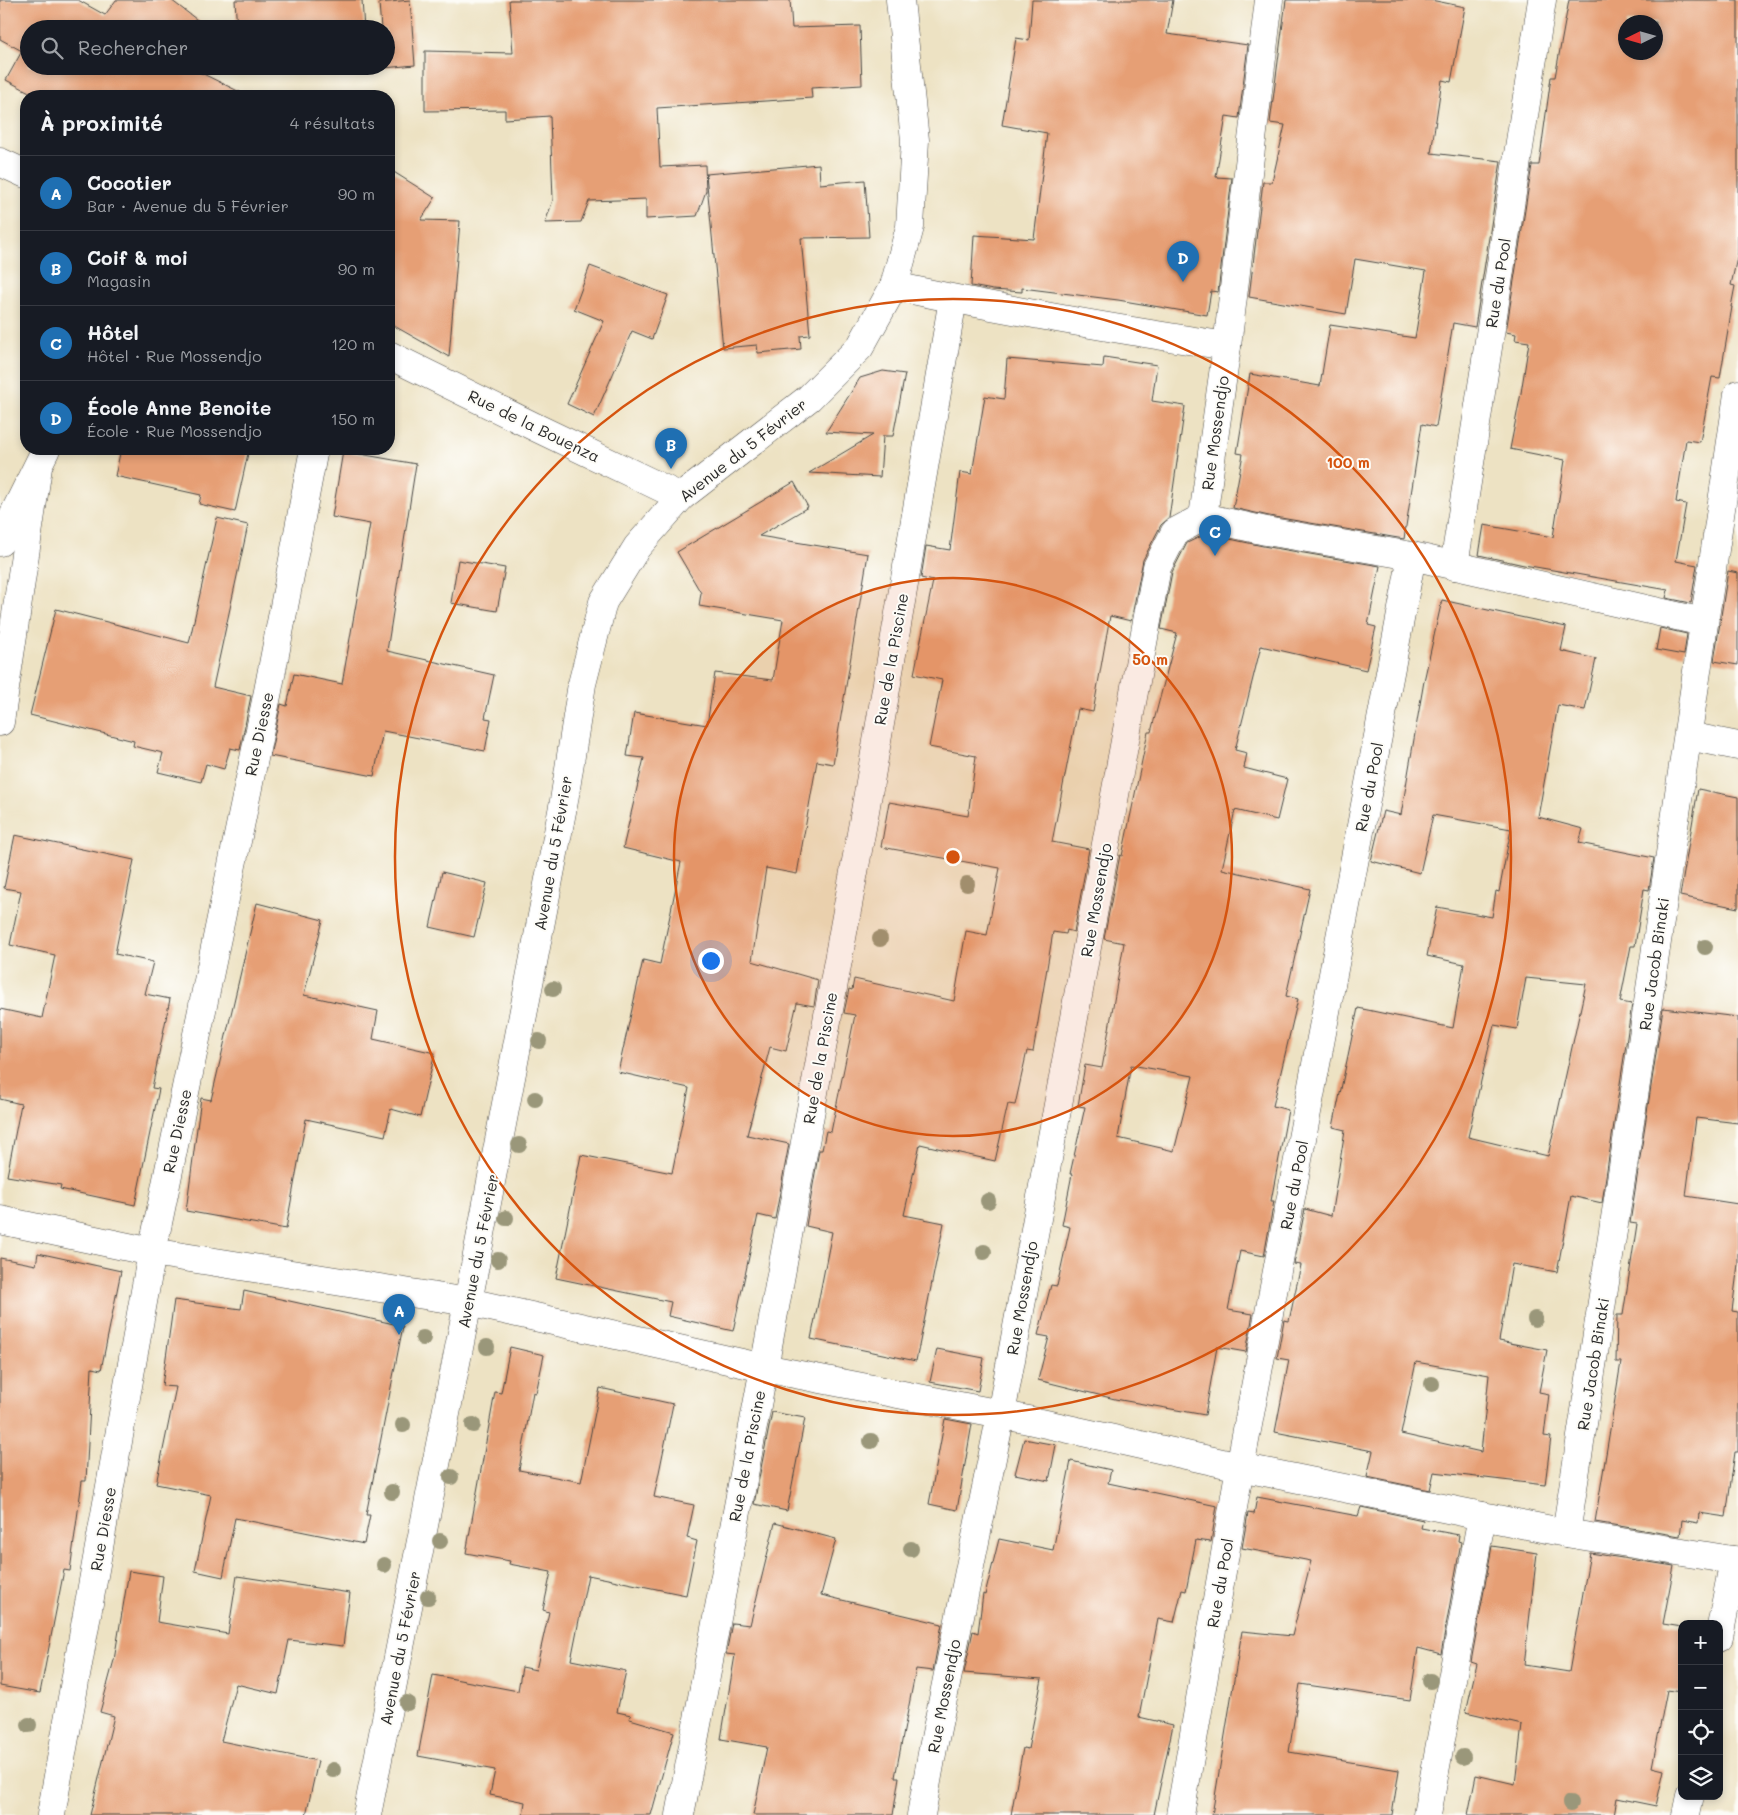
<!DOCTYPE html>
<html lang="fr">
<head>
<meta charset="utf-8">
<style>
  body { margin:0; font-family:Mali,sans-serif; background:#20242c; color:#f1f3f6 }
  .controls { position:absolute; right:15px; bottom:15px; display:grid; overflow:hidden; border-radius:10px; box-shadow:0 2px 8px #0003 }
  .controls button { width:45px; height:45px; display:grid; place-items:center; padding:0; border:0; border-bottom:1px solid #363941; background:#171b24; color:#f1f3f6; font:25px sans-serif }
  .compass { position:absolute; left:1618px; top:15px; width:45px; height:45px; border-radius:50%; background:#171b24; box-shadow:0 2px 8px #0003; rotate:265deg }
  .you { position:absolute; left:710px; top:960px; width:18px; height:18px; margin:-12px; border:4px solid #fff; border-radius:50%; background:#1a73e8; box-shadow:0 0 0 8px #1a73e833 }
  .badge { display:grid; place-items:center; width:32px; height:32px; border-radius:50%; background:#1f6fb2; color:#fff; font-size:16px; font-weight:700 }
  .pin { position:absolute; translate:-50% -41px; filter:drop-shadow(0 1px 2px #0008) }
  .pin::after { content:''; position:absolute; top:26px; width:18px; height:15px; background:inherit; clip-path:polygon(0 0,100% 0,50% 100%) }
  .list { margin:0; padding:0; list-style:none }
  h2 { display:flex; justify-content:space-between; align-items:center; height:65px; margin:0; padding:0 20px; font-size:21px }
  h2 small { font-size:16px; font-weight:400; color:#9ea1a6 }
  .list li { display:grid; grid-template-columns:32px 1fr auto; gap:15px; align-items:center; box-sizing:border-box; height:75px; padding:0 20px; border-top:1px solid #363941 }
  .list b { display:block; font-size:19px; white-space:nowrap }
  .list p { margin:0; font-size:16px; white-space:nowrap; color:#9ea1a6 }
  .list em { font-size:16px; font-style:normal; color:#9ea1a6 }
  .icon { flex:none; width:28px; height:28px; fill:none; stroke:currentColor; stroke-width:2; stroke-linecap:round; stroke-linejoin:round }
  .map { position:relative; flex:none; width:1738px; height:1815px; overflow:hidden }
  .search { position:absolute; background:#171b24; box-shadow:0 2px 8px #0003; left:20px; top:20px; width:375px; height:55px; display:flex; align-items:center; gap:12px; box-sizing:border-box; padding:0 18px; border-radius:28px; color:#9ea1a6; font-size:19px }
  .panel { position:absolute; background:#171b24; box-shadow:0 2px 8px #0003; left:20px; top:90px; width:375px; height:365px; border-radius:20px }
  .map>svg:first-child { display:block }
  .building { fill:#e69f75; fill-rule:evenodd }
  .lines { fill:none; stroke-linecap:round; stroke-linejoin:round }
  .street-casing { stroke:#484642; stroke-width:29 }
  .secondary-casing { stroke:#484642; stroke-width:29 }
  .street { stroke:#fff; stroke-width:28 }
  .secondary { stroke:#fff; stroke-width:28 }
  .tree { fill:#9a977a }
  .ring { fill:none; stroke:#d5540f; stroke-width:2.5 }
  .labels { text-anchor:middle; stroke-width:4; stroke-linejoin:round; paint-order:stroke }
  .street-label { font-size:16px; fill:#2b2b2b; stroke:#fdfcf7 }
  .centre { fill:#d5540f; stroke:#fdfcf7; stroke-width:2.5 }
  .ring-label { font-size:15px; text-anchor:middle; font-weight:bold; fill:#d5540f; stroke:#fdfcf7; stroke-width:4; stroke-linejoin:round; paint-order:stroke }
</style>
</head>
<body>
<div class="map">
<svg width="1738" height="1815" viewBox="0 0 1738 1815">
  <rect width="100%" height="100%" fill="#fdfcf7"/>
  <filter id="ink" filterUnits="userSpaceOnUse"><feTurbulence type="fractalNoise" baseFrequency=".02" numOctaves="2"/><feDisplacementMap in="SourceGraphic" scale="10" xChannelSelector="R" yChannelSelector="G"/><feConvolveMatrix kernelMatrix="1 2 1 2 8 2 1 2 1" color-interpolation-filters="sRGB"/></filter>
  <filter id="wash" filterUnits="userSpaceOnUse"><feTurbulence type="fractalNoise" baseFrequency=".0096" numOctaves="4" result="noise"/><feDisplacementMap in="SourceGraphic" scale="20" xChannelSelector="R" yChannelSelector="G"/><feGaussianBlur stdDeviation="1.12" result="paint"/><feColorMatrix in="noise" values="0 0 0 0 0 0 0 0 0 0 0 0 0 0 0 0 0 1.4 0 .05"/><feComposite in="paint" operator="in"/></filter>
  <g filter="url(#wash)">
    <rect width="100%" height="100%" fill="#ede2c3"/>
    <g id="blocks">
      <!-- building -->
      <g class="building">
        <polygon points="0,0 78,0 105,15 116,0 171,0 209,29 29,29 29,66 192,66 191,68 248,96 37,96 6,80 22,51 0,39"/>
        <polygon points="235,0 362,0 364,29 237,29"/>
        <polygon points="410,0 415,65 384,68 384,66 386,66 386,29 381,29 379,3"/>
        <polygon points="509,0 790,0 792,28 860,26 862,85 811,88 812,98 657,108 660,167 705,165 706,191 697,216 646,219 646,199 589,201 581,222 545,223 553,200 550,116 505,119 505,110 425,111 425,51 513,53"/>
        <polygon points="1032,0 1173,0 1167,34 1248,45 1239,118 1226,116 1216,177 1232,178 1218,292 1211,291 1207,315 1118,300 1022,288 1022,292 993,290 971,286 974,235 1034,239 1047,133 1002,125 1016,38 1029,40"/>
        <polygon points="1286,0 1431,0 1465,7 1451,82 1442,80 1431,153 1501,161 1475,327 1453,323 1436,427 1422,424 1404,539 1269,516 1233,508 1243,454 1237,453 1250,374 1320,386 1330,325 1415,338 1426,271 1355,259 1346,314 1249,297 1263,182 1272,182 1285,125 1270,123"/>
        <path d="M1569,0H1738V253L1731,285L1735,286L1731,307H1732L1720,378L1712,377L1700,442L1686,440L1676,502L1686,504L1676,561L1697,565L1691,603L1666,598L1668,590L1524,565L1479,555L1484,525L1553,537L1565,460L1510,449L1521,393L1529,342L1515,340L1516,334L1506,332L1532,165H1539L1551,77H1555ZM1626,22H1656V52H1626Z"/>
        <polygon points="819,164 820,184 865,180 869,237 801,238 810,335 800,336 801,349 758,353 757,345 723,348 706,174"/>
        <polygon points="389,169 435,198 421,220 460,221 449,357 389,323"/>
        <polygon points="590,266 668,295 652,339 632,331 594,417 567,404 604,321 574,309"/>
        <polygon points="1104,357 1157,365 1152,401 1185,406 1169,518 1161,525 1143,560 1131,621 1110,616 1093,712 1078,709 1052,842 1089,849 1074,932 1067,930 1066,934 1053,932 1033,1052 1027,1051 1015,1105 1008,1104 995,1161 920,1144 904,1215 944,1223 916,1361 811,1339 832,1232 806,1226 819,1150 822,1150 826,1131 831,1132 855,1015 844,1013 849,989 852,990 854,979 954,1001 966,931 987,935 1000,868 881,847 889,802 968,816 976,756 929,747 942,680 914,674 933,581 921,578 926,546 950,550 960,472 972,474 985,396 1004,399 1007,359 1103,367"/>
        <polygon points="883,371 905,374 893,436 883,436 880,477 809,473 873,435 826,432 860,378"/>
        <polygon points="121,449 249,449 235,512 199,504 201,495 115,476"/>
        <polygon points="343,451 416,464 387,651 494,675 485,718 491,719 485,751 383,731 374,776 270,756 281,704 287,706 294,674 342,684 370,524 332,517"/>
        <polygon points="794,482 808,507 759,536 868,554 833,764 817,761 797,874 766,868 752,961 818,980 814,1006 797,1003 786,1051 770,1047 747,1135 789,1144 775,1219 758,1215 733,1331 668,1316 671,1302 556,1278 581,1155 672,1173 689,1088 618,1072 643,960 660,964 681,862 623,848 644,758 627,756 634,713 707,725 715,673 773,680 783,620 699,606 701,593 677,552"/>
        <polygon points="217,518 248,525 213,687 251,696 240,750 230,748 224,769 206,764 201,782 158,772 163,753 133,746 134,741 30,715 56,609 189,643"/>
        <path d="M1206,534L1263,546L1380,566L1368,625L1376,627L1366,670L1261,646L1235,750L1247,753L1244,768L1287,779L1277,820L1235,810L1222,869L1310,889L1286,996L1298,999L1273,1106L1288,1110L1271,1201H1274L1264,1256L1240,1251L1228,1310L1253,1314L1246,1352L1217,1347L1205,1415L1115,1399L1038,1380L1049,1337L1038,1335L1051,1285L1057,1286L1070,1227L1062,1225L1072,1174H1070L1085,1107L1078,1106L1085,1065L1102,1068L1109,1029L1124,943L1104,939L1120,855L1122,856L1148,732H1151L1177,633L1161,629L1172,572L1187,543ZM1131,1065L1193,1076L1174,1151L1118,1138Z"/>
        <polygon points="458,560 505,568 497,611 451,603"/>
        <polygon points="1728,571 1738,573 1738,665 1714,661"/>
        <path d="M1442,600L1566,627L1561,651L1596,659L1585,710L1558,705L1538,817L1583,829L1579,843L1654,858L1649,890L1644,889L1635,946H1631L1620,1002L1632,1004L1602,1203L1571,1196L1557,1272L1512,1264L1499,1341L1547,1350L1539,1392L1549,1394L1544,1436L1551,1437L1545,1485L1434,1472L1430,1490L1367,1477L1373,1451L1275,1432L1289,1360L1277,1358L1284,1320L1289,1321L1301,1265L1294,1264L1305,1209L1331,1216L1345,1130L1333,1127L1358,1008L1453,1028L1464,964L1427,956L1437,907L1492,917L1496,891L1499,892L1511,829L1433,815L1420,873L1371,861L1383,811L1401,815L1424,681ZM1526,978L1586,984L1548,1156L1468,1137L1494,1025L1517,1029ZM1416,1362L1489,1375L1481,1452L1401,1434Z"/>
        <polygon points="1660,628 1687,634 1684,655 1656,650"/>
        <polygon points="1698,789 1738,797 1738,908 1680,896"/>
        <polygon points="15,835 134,860 115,954 153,962 145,994 170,999 152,1088 159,1089 135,1205 60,1189 61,1185 7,1176 21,1104 0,1099 0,1009 42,1018 55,955 10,945 21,891 4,888"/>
        <polygon points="442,872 487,883 474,937 430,927"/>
        <polygon points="257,903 323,920 304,995 378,1011 373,1039 435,1053 420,1117 391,1109 385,1136 306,1119 286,1229 186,1211 201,1098 211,1100"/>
        <polygon points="1663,1008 1738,1017 1738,1123 1696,1118 1686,1196 1738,1204 1738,1264 1732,1311 1738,1312 1738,1452 1735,1452 1726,1517 1699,1513 1698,1523 1682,1520 1680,1536 1595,1522 1621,1362 1616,1362 1617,1315 1623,1315 1637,1224 1630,1223"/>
        <polygon points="38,1253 121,1271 101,1370 92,1368 86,1481 82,1481 70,1571 64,1570 40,1693 0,1686 0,1258 36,1265"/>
        <polygon points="244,1291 403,1326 366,1515 370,1515 364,1544 235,1518 223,1577 195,1571 211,1495 156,1484 176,1387 162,1386 174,1300 241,1309"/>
        <polygon points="510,1347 544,1355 536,1393 533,1392 519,1470 581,1482 600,1388 673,1404 654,1497 694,1505 687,1538 697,1541 686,1595 588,1575 571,1660 626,1671 617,1712 631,1715 630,1719 674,1732 651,1815 523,1815 525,1802 490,1795 495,1770 418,1756 433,1675 518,1691 522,1667 536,1670 549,1612 543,1610 551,1572 509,1564 510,1561 466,1553 495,1392 501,1393"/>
        <polygon points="937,1349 984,1358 978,1391 930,1382"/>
        <polygon points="772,1412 805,1418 787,1511 754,1504"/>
        <polygon points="945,1419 972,1424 957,1510 929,1504"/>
        <polygon points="1024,1439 1056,1445 1049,1481 1015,1474"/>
        <polygon points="1071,1461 1111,1470 1108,1483 1217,1506 1211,1542 1196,1540 1186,1591 1182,1590 1174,1622 1158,1619 1139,1717 1173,1725 1154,1815 1011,1815 1023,1748 1028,1749 1042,1679 964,1673 973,1631 978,1633 983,1594 985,1595 999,1539 1053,1550"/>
        <polygon points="1257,1497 1358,1516 1361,1507 1423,1520 1421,1528 1459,1535 1458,1541 1461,1542 1441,1654 1418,1648 1410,1700 1300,1684 1289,1752 1399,1770 1392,1815 1212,1815 1242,1631 1292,1636 1311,1561 1242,1548 1248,1513 1254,1514"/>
        <polygon points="775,1523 836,1539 821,1595 942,1624 933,1671 916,1669 895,1777 899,1777 893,1815 753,1815 767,1747 721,1739 735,1655 726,1654 732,1623 750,1625"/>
        <polygon points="1492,1546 1537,1553 1524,1665 1569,1672 1590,1553 1674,1566 1663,1624 1682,1627 1682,1692 1667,1690 1652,1767 1664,1770 1656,1806 1617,1798 1614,1815 1468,1815 1476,1775 1515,1784 1522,1725 1466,1712 1477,1664 1471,1662"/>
        <polygon points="129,1571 163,1576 157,1622 228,1634 237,1576 350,1593 343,1646 289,1640 278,1694 236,1684 221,1741 318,1761 306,1815 90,1815 114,1716 100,1712 114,1660"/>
      </g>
    </g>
  </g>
  <g filter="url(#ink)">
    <use href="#blocks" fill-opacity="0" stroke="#484642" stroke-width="1"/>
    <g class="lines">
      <defs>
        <g id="street">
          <polyline points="0,162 26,174"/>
          <path d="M894,286C1004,310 1115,329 1227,346"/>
          <polyline points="389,355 537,428 681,497"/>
          <polyline points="1203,517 1227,346 1269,0"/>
          <polyline points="1203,517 1266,531 1412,556 1703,622"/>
          <polyline points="0,542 46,449"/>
          <polyline points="1454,566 1542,0"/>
          <polyline points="0,722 38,467"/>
          <polyline points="1688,736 1738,746"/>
          <polyline points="0,1220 152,1252 468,1302 764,1368 1001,1414 1240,1467 1566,1533 1738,1561"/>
          <polyline points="1566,1533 1637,1077 1738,394"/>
          <polyline points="1719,1637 1734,1560"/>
          <polyline points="51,1815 152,1252 268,691 314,449"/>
          <polyline points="680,1815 764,1368 864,817 953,299"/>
          <polyline points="921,1815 933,1748 1001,1414 1157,567 1175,532 1203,517"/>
          <polyline points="1180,1815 1240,1467 1412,556"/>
          <polyline points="1427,1815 1482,1516"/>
          <polyline points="1686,1815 1690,1796"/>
        </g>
        <polyline id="secondary" points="367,1815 468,1302 564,801 582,684 603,602 637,547 681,497 809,398 860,347 894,286 910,227 915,140 900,0"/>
      </defs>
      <!-- street casing -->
      <use href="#street" class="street-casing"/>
      <!-- secondary casing -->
      <use href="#secondary" class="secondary-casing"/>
      <!-- street -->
      <use href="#street" class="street"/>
      <!-- secondary -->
      <use href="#secondary" class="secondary"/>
    </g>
    <!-- trees -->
    <g class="tree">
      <circle cx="967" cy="884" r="8"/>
      <circle cx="880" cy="939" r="8"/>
      <circle cx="1705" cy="947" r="8"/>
      <circle cx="553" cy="989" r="8"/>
      <circle cx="539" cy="1041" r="8"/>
      <circle cx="535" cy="1099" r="8"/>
      <circle cx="519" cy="1145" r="8"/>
      <circle cx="988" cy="1201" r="8"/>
      <circle cx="506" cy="1218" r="8"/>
      <circle cx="984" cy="1252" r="8"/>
      <circle cx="498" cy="1260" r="8"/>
      <circle cx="1535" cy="1319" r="8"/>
      <circle cx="423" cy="1338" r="8"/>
      <circle cx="487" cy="1347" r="8"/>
      <circle cx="1432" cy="1384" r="8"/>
      <circle cx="403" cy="1425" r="8"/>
      <circle cx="473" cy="1425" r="8"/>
      <circle cx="871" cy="1441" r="8"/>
      <circle cx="451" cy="1477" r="8"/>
      <circle cx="392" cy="1492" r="8"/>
      <circle cx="440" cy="1541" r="8"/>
      <circle cx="911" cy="1549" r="8"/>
      <circle cx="384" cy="1565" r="8"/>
      <circle cx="428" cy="1597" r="8"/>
      <circle cx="1430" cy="1681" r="8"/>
      <circle cx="407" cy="1703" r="8"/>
      <circle cx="29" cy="1725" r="8"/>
      <circle cx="1463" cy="1757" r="8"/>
      <circle cx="333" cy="1770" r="8"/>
      <circle cx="1570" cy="1803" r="8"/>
    </g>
  </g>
  <!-- distance rings -->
  <circle cx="953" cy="857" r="279" fill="#d5540f" fill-opacity=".12"/>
  <g class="ring">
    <circle cx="953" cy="857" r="279"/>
    <circle cx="953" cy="857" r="558"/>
  </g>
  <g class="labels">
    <!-- street labels -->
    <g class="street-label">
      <text transform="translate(1498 283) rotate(-81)" y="6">Rue du Pool</text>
      <text transform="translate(534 426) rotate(26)" y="6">Rue de la Bouenza</text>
      <text transform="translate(1215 433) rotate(-82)" y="6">Rue Mossendjo</text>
      <text transform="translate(743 450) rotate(-38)" y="6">Avenue du 5 Février</text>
      <text transform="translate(891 659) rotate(-80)" y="6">Rue de la Piscine</text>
      <text transform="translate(259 734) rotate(-78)" y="6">Rue Diesse</text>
      <text transform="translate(1369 787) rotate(-79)" y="6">Rue du Pool</text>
      <text transform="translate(553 853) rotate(-80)" y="6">Avenue du 5 Février</text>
      <text transform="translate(1096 900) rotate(-80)" y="6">Rue Mossendjo</text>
      <text transform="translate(1654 964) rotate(-82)" y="6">Rue Jacob Binaki</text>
      <text transform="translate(820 1058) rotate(-80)" y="6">Rue de la Piscine</text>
      <text transform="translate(177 1131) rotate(-78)" y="6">Rue Diesse</text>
      <text transform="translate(1294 1185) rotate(-79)" y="6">Rue du Pool</text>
      <text transform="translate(478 1251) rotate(-79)" y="6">Avenue du 5 Février</text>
      <text transform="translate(1022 1298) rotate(-80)" y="6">Rue Mossendjo</text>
      <text transform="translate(1593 1364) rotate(-81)" y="6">Rue Jacob Binaki</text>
      <text transform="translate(747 1456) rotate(-79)" y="6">Rue de la Piscine</text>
      <text transform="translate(103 1529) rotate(-80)" y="6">Rue Diesse</text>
      <text transform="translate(1220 1583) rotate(-80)" y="6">Rue du Pool</text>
      <text transform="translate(400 1648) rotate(-79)" y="6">Avenue du 5 Février</text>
      <text transform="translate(944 1696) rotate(-79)" y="6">Rue Mossendjo</text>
    </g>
  </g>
  <circle cx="953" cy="857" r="8" class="centre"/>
  <g class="ring-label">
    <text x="1348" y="468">100 m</text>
    <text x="1150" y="665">50 m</text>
  </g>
</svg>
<div class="controls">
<button>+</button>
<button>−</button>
<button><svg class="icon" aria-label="locate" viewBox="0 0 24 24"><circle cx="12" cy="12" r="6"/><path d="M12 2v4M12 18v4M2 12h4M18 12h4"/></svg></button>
<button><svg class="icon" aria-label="layers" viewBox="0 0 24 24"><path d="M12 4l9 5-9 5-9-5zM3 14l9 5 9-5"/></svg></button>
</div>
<svg class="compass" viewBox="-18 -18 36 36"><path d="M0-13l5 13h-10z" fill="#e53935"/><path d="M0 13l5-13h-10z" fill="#9ea1a6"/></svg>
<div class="you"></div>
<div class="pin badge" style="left:399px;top:1335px">A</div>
<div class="pin badge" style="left:671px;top:469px">B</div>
<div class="pin badge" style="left:1215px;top:556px">C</div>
<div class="pin badge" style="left:1183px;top:282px">D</div>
<div class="search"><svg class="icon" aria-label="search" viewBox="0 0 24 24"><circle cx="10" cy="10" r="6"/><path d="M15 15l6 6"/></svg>Rechercher</div>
<section class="panel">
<h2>À proximité<small>4 résultats</small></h2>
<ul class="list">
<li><span class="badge">A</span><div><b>Cocotier</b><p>Bar · Avenue du 5 Février</p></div><em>90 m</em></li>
<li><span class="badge">B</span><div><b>Coif &amp; moi</b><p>Magasin</p></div><em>90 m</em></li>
<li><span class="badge">C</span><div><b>Hôtel</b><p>Hôtel · Rue Mossendjo</p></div><em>120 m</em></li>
<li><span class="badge">D</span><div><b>École Anne Benoite</b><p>École · Rue Mossendjo</p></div><em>150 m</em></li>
</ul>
</section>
</div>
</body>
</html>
